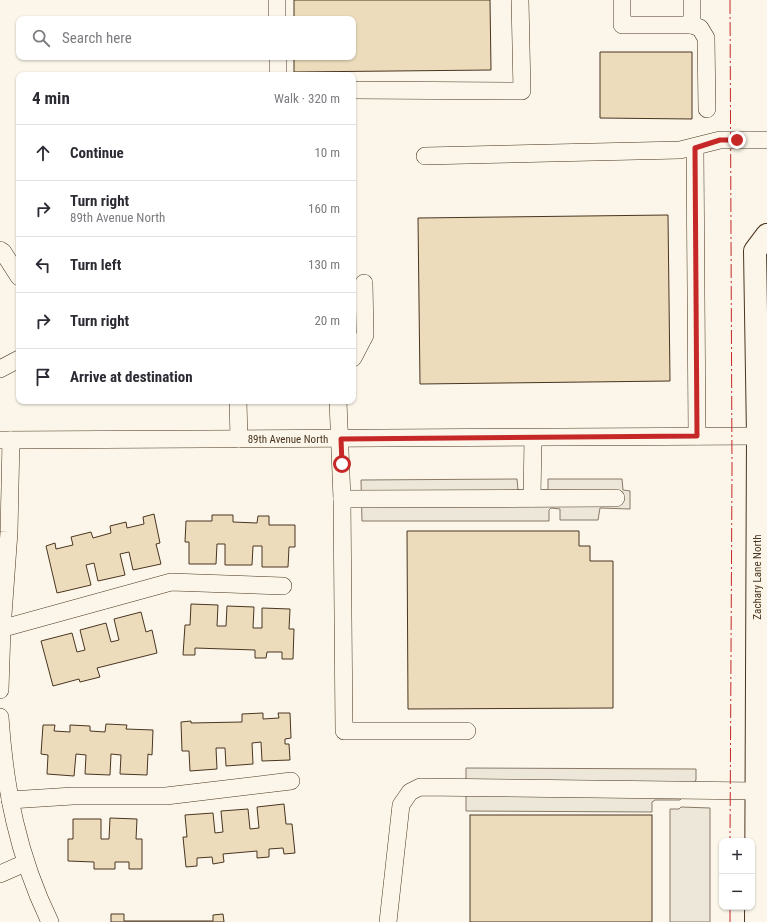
<!DOCTYPE html>
<html lang="en">
<head>
<meta charset="utf-8">
<style>
  body { margin:0; font-family:"Roboto Condensed",sans-serif; background:#f7f7f7; color:#2b2b33 }
  .controls { position:absolute; right:12px; bottom:12px; display:grid; overflow:hidden; border-radius:8px; box-shadow:0 1px 3px #0004 }
  .controls button { width:36px; height:36px; display:grid; place-items:center; padding:0; border:0; border-bottom:1px solid #e1e1e2; background:#fff; color:#2b2b33; font:20px sans-serif }
  .stop { position:absolute; width:12px; height:12px; margin:-9px; border:3px solid #c62828; border-radius:50%; background:#fff }
  .stop.end { background:#c62828; border-color:#fff; box-shadow:0 1px 4px #0008 }
  .list { margin:0; padding:0; list-style:none }
  h2 { display:flex; justify-content:space-between; align-items:center; height:52px; margin:0; padding:0 16px; font-size:17px }
  h2 small { font-size:13px; font-weight:400; color:#7c7c81 }
  .list li { display:grid; grid-template-columns:26px 1fr auto; gap:12px; align-items:center; box-sizing:border-box; height:56px; padding:0 16px; border-top:1px solid #e1e1e2 }
  .list b { display:block; font-size:15px; white-space:nowrap }
  .list p { margin:0; font-size:13px; white-space:nowrap; color:#7c7c81 }
  .list em { font-size:13px; font-style:normal; color:#7c7c81 }
  .icon { flex:none; width:22px; height:22px; fill:none; stroke:currentColor; stroke-width:2; stroke-linecap:round; stroke-linejoin:round }
  .map { position:relative; flex:none; width:767px; height:922px; overflow:hidden }
  .search { position:absolute; background:#fff; box-shadow:0 1px 3px #0004; left:16px; top:16px; width:340px; height:44px; display:flex; align-items:center; gap:10px; box-sizing:border-box; padding:0 14px; border-radius:8px; color:#7c7c81; font-size:15px }
  .panel { position:absolute; background:#fff; box-shadow:0 1px 3px #0004; left:16px; top:72px; width:340px; height:332px; border-radius:8px }
  .map>svg:first-child { display:block }
  .parking { fill:#ede7d9; stroke:#887966 }
  .building { fill:#ecdcbc; stroke:#4a3520 }
  .lines { fill:none; stroke-linecap:round; stroke-linejoin:round }
  .minor-casing { stroke:#4a3520; stroke-width:18 }
  .major-casing { stroke:#4a3520; stroke-width:24 }
  .minor { stroke:#fbf6e9; stroke-width:17 }
  .major { stroke:#fbf6e9; stroke-width:22 }
  .power { stroke:#c62828; stroke-width:1; stroke-dasharray:14 3 2 3; stroke-linecap:butt }
  .route { stroke:#c62828; stroke-width:5 }
  .labels { text-anchor:middle; stroke-width:3; stroke-linejoin:round; paint-order:stroke }
  .street-label { font-size:11px; fill:#4a3520; stroke:#fbf6e9 }
</style>
</head>
<body>
<div class="map">
<svg width="767" height="922" viewBox="0 0 767 922">
  <rect width="100%" height="100%" fill="#fbf6e9"/>
  <!-- parking -->
  <g class="parking">
    <polygon points="517,479 518,490 548,490 548,479 622,479 623,490 630,491 630,509 600,508 598,520 560,520 560,509 551,508 549,510 549,521 362,521 361,480"/>
    <polygon points="466,768 696,769 696,780 680,800 655,800 652,802 652,812 466,811"/>
    <polygon points="681,807 710,808 710,922 670,922 670,809 679,809"/>
  </g>
  <!-- building -->
  <g class="building">
    <polygon points="294,0 490,0 491,70 294,72 294,57 353,57 353,19 294,19"/>
    <polygon points="600,52 692,52 692,119 600,118"/>
    <polygon points="668,215 670,381 420,384 418,218"/>
    <polygon points="154,514 160,543 156,544 161,564 133,570 129,552 120,554 125,575 98,581 94,563 86,565 91,585 57,593 46,546 55,543 56,549 73,545 71,537 91,532 93,538 111,533 110,526 126,522 127,528 144,524 143,517"/>
    <polygon points="212,515 233,515 233,522 257,523 258,516 269,516 269,525 295,525 295,547 289,547 288,567 262,567 262,546 253,546 252,565 225,565 225,544 217,544 216,564 189,564 189,542 185,542 186,521 212,521"/>
    <polygon points="407,531 579,531 579,546 590,546 590,561 613,561 613,708 408,709"/>
    <polygon points="191,604 218,605 217,626 226,626 227,606 254,607 253,628 262,628 262,608 290,609 289,629 294,629 293,659 282,659 282,652 267,652 266,658 255,658 255,650 195,648 195,655 183,655 185,625 190,625"/>
    <polygon points="141,612 146,632 152,630 157,653 97,668 100,677 80,682 79,679 53,686 41,641 72,633 77,652 85,650 80,630 106,623 111,642 119,640 114,619"/>
    <polygon points="263,713 263,719 279,718 278,713 290,713 291,738 285,739 285,744 289,744 290,760 262,761 261,742 252,743 253,764 226,766 225,748 216,748 217,769 190,771 189,751 182,751 181,722 191,721 191,723 242,722 242,714"/>
    <polygon points="106,724 127,725 126,729 153,730 152,755 148,754 147,775 120,774 121,755 111,754 110,775 85,774 86,755 76,754 74,776 47,774 48,755 41,754 43,725 55,725 54,731 70,732 70,725 90,726 90,731 105,732"/>
    <polygon points="284,804 286,824 292,824 295,853 284,854 283,848 269,849 269,857 257,858 257,851 223,854 224,862 213,864 212,857 197,858 197,866 186,867 183,837 187,837 185,815 213,813 215,833 223,832 221,811 248,809 250,829 259,828 257,807"/>
    <rect x="470" y="815" width="182" height="107"/>
    <polygon points="110,818 137,819 136,839 142,839 142,869 129,869 129,862 115,862 115,869 94,869 94,862 68,861 68,839 73,839 73,819 101,819 101,839 109,839"/>
    <polygon points="111,914 124,914 124,921 213,921 213,915 223,914 224,922 111,922"/>
  </g>
  <g class="lines">
    <defs>
      <g id="minor">
        <polyline points="277,0 277,19"/>
        <polyline points="622,0 622,25 692,25 692,0"/>
        <polyline points="692,25 700,28 706,38 707,109"/>
        <polyline points="278,57 278,75"/>
        <polyline points="353,90 522,91 520,0"/>
        <polyline points="695,148 697,436"/>
        <polyline points="425,156 680,150 720,140 767,140"/>
        <polyline points="0,250 3,252 19,277"/>
        <polyline points="353,358 365,335 364,283"/>
        <polyline points="0,369 19,359"/>
        <polyline points="238,401 239,439"/>
        <polyline points="338,401 342,499 616,498"/>
        <polyline points="0,440 767,436"/>
        <polyline points="532,498 533,438"/>
        <polyline points="342,499 344,731 467,731"/>
        <polyline points="0,629 171,582 283,586"/>
        <polyline points="0,690 2,629 9,532 11,440"/>
        <path d="M0,717C5,790 18,856 50,922"/>
        <polyline points="10,800 73,796 166,796 291,781"/>
        <polyline points="0,874 25,863"/>
        <polyline points="388,922 401,805 410,792 420,787 756,791"/>
      </g>
      <polyline id="major" points="756,922 758,436 755,251 767,235"/>
    </defs>
    <!-- minor casing -->
    <use href="#minor" class="minor-casing"/>
    <!-- major casing -->
    <use href="#major" class="major-casing"/>
    <!-- minor -->
    <use href="#minor" class="minor"/>
    <!-- major -->
    <use href="#major" class="major"/>
    <!-- power -->
    <g class="power">
      <polyline points="730,0 732,469 730,841"/>
      <polyline points="730,922 730,907"/>
    </g>
  </g>
  <g class="lines">
    <!-- route -->
    <polyline class="route" points="342,464 341,439 697,436 695,148 720,140 737,140"/>
  </g>
  <g class="labels">
    <!-- street labels -->
    <g class="street-label">
      <text x="288" y="443">89th Avenue North</text>
      <text transform="translate(757 577) rotate(-90)" y="4">Zachary Lane North</text>
    </g>
  </g>
</svg>
<div class="controls">
<button>+</button>
<button>−</button>
</div>
<div class="stop" style="left:342px;top:464px"></div>
<div class="stop end" style="left:737px;top:140px"></div>
<div class="search"><svg class="icon" aria-label="search" viewBox="0 0 24 24"><circle cx="10" cy="10" r="6"/><path d="M15 15l6 6"/></svg>Search here</div>
<section class="panel">
<h2>4 min<small>Walk · 320 m</small></h2>
<ul class="list">
<li><svg class="icon" aria-label="ahead" viewBox="0 0 24 24"><path d="M12 20V5M6 11l6-6 6 6"/></svg><div><b>Continue</b></div><em>10 m</em></li>
<li><svg class="icon" aria-label="right" viewBox="0 0 24 24"><path d="M7 20v-9h11M14 6l5 5-5 5"/></svg><div><b>Turn right</b><p>89th Avenue North</p></div><em>160 m</em></li>
<li><svg class="icon" aria-label="left" viewBox="0 0 24 24"><path d="M17 20v-9H6M10 6l-5 5 5 5"/></svg><div><b>Turn left</b></div><em>130 m</em></li>
<li><svg class="icon" aria-label="right" viewBox="0 0 24 24"><path d="M7 20v-9h11M14 6l5 5-5 5"/></svg><div><b>Turn right</b></div><em>20 m</em></li>
<li><svg class="icon" aria-label="arrive" viewBox="0 0 24 24"><path d="M6 21V4h12l-3 4 3 4H6"/></svg><div><b>Arrive at destination</b></div></li>
</ul>
</section>
</div>
</body>
</html>
